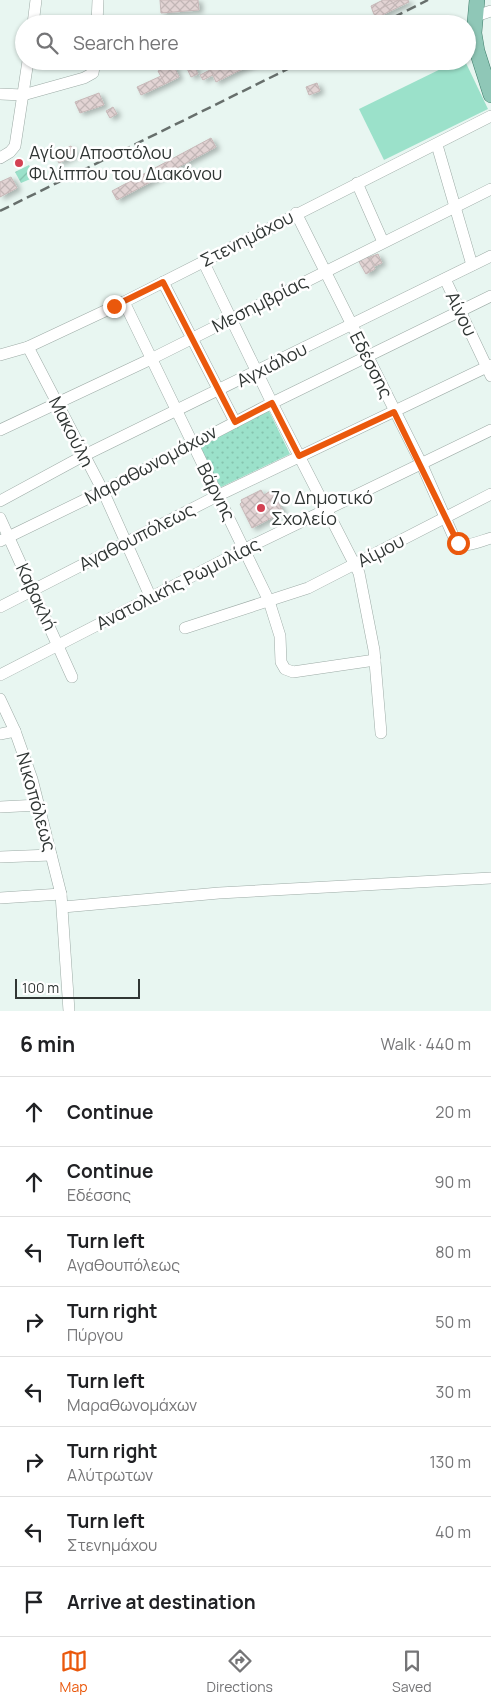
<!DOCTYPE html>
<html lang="en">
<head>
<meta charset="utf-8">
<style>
  body { margin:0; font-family:Manrope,sans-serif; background:#f6f6f6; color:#202124 }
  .scale { position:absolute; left:15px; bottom:12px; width:125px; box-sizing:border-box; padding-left:5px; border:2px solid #303634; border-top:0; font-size:14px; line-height:18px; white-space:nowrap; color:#303634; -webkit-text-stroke:4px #fff; paint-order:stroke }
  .stop { position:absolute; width:15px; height:15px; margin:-11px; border:4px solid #ea580c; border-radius:50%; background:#fff }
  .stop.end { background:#ea580c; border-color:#fff; box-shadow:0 1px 5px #0008 }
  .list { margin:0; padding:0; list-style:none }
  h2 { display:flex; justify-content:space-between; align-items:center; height:65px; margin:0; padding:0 20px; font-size:21px }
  h2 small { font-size:16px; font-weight:400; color:#757577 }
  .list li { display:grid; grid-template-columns:32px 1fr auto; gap:15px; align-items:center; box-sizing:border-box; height:70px; padding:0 20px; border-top:1px solid #e0e0e0 }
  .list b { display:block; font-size:19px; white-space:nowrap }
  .list p { margin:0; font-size:16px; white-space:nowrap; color:#757577 }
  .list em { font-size:16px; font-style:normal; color:#757577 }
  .icon { flex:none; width:28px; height:28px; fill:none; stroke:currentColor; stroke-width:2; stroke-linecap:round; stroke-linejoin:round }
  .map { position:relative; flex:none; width:491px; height:1011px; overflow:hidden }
  .search { position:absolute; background:#fff; box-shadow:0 1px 4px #0004; left:15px; right:15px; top:15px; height:55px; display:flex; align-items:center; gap:12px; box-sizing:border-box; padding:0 18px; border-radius:28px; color:#757577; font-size:19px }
  .sheet { height:625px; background:#fff }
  nav { display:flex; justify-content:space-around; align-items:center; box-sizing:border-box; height:70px; border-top:1px solid #e0e0e0; background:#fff; font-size:14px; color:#757577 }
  nav a { display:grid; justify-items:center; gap:2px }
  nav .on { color:#ea580c }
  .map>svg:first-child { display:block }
  .park { fill:url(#park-dots) }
  .garden { fill:url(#garden-furrows) }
  .pitch { fill:#9be1ca }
  .building { fill:url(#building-cross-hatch); stroke:#c7b8b8; filter:url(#shadow) }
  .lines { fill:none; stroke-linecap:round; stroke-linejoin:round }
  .minor-casing { stroke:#9daba6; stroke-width:12 }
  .major-casing { stroke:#3e7c6a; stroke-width:16 }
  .minor { stroke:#fff; stroke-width:11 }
  .major { stroke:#8fc7b7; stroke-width:15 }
  .rail { stroke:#676f6c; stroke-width:2.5; stroke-dasharray:10 5; stroke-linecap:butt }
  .route { stroke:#ea580c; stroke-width:6 }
  .poi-dot { fill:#d34253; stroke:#fff; stroke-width:2 }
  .labels { text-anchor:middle; stroke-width:5; stroke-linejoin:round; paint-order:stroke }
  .poi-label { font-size:18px; fill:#303634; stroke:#fff; text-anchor:start }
  .street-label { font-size:18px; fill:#303634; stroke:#fff }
</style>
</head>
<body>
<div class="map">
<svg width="491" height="1011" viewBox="0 0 491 1011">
  <defs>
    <pattern id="park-dots" width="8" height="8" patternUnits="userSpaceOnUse" patternTransform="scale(1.25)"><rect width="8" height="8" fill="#9be1ca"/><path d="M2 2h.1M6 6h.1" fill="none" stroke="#86c2ae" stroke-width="1.8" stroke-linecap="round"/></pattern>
    <pattern id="garden-furrows" width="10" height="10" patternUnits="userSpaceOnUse" patternTransform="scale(1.25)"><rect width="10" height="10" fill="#9be1ca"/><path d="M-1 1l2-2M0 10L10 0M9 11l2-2" fill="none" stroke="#86c2ae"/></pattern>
    <pattern id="building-cross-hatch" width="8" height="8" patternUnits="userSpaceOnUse" patternTransform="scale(1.25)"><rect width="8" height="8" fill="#e2d3d3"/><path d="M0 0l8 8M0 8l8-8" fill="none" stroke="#c2b6b6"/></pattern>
    <filter id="shadow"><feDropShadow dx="4" dy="2.5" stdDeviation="2.5" flood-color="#0004"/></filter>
  </defs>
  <rect width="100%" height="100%" fill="#e8f6f1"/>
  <!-- park -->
  <polygon class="park" points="268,409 290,454 219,488 197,443"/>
  <!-- garden -->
  <polygon class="garden" points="29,165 35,177 21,183 15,172"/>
  <!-- pitch -->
  <polygon class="pitch" points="457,61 465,61 488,109 384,160 359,109"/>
  <!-- building -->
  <g class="building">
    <polygon points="160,0 198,0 199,10 161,13"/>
    <polygon points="383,0 399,0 373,12 371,6"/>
    <polygon points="399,0 408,0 409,2 376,18 373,12"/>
    <polygon points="104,22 136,23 138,24 104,24"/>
    <polygon points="192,61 198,74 191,77 185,64"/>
    <polygon points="221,61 259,61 216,82 209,67"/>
    <polygon points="173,64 179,77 165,84 158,71"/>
    <polygon points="210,70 213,75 203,80 200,75"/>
    <polygon points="161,76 165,84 141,95 137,87"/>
    <polygon points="317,83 320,91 309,95 306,87"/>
    <polygon points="99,93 104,105 80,113 75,102"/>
    <polygon points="113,107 117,114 110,118 106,111"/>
    <polygon points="211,138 216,147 117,200 112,191"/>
    <polygon points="71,146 75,155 59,163 54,154"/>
    <polygon points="11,177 17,188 0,197 0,182"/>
    <polygon points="378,254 382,263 375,266 370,257"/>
    <polygon points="368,255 375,269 366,274 358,260"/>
    <polygon points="261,490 264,495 272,490 283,512 252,528 240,504 242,502 241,500"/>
  </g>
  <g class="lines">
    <defs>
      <g id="minor">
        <polyline points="476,16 491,11"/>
        <polyline points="33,24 36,0"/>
        <polyline points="97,24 98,0"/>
        <polyline points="0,94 23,95 84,78 93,73 95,61"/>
        <polyline points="437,145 472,265"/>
        <polyline points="0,158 10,152 15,146 28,61"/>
        <polyline points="357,183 383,242"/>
        <path d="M296,213L422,465L455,540C463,550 480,541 491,538"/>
        <polyline points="203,261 272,403 359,573 374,650 381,733"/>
        <polyline points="445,279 491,376"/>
        <polyline points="163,282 235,422"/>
        <polyline points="124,302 269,601 280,636 281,662 285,669 293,672 375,660"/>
        <polyline points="28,347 103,491 151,598"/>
        <polyline points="0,355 28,347 124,302 491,116"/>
        <polyline points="0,430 151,359 491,189"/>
        <polyline points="0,501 83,456 491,256"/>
        <polyline points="0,518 72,677"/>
        <polyline points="0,541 103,491 272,403 491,296"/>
        <polyline points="0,607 217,496 491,365"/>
        <polyline points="185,628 308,588 491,494"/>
        <polyline points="0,675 245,549 491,430"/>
        <polyline points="0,699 15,731 32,779 61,894 69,1011"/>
        <polyline points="0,734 15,731"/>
        <polyline points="0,807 39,805"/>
        <polyline points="0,857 51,855"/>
        <polyline points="0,898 61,894"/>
        <polyline points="63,907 219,893 491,878"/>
      </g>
      <polyline id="major" points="477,0 474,33 477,51 491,95"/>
    </defs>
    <!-- minor casing -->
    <use href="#minor" class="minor-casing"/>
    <!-- major casing -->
    <use href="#major" class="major-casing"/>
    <!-- minor -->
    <use href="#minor" class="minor"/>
    <!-- major -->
    <use href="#major" class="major"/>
    <!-- rail -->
    <g class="rail">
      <polyline points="380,24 428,0"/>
      <polyline points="0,211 304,61"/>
    </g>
  </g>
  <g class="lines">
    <!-- route -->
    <polyline class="route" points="114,306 163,282 235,422 272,403 299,456 394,412 458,543"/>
  </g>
  <!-- markers -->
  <g class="poi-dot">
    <circle cx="19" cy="163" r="5"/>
    <circle cx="261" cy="508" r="5"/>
  </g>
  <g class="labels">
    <!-- poi labels -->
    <g class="poi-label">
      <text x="29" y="159">Αγίου Αποστόλου<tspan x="29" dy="21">Φιλίππου του Διακόνου</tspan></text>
      <text x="271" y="504">7ο Δημοτικό<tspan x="271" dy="21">Σχολείο</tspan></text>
    </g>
    <!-- street labels -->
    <g class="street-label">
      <text transform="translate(247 239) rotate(-27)" y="6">Στενημάχου</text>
      <text transform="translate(260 304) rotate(-27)" y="6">Μεσημβρίας</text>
      <text transform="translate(461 314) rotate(64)" y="6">Αίνου</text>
      <text transform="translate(272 365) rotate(-27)" y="6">Αγχιάλου</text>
      <text transform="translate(371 365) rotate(63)" y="6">Εδέσσης</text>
      <text transform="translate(71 432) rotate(63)" y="6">Μακούλη</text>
      <text transform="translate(151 465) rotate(-28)" y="6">Μαραθωνομάχων</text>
      <text transform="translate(216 492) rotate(63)" y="6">Βάρνης</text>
      <text transform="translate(137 537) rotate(-27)" y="6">Αγαθουπόλεως</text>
      <text transform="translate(381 551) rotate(-27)" y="6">Αίμου</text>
      <text transform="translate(178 584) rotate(-27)" y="6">Ανατολικής Ρωμυλίας</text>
      <text transform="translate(36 597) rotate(65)" y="6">Καβακλή</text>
      <text transform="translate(36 802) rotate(74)" y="6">Νικοπόλεως</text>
    </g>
  </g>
</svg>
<div class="scale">100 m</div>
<div class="stop" style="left:458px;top:543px"></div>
<div class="stop end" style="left:114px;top:306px"></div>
<div class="search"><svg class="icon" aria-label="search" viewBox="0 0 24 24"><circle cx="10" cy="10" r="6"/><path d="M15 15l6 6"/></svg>Search here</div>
</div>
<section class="sheet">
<h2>6 min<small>Walk · 440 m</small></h2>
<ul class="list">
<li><svg class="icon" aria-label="ahead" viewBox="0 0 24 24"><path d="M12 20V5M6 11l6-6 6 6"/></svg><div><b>Continue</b></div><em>20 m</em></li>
<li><svg class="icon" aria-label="ahead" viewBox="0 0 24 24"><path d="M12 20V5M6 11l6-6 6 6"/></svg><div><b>Continue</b><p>Εδέσσης</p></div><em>90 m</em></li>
<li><svg class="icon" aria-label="left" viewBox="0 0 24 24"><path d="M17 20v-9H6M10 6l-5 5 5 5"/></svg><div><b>Turn left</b><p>Αγαθουπόλεως</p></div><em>80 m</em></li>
<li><svg class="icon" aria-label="right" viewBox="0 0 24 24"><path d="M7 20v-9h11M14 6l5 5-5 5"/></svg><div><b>Turn right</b><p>Πύργου</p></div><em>50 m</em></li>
<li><svg class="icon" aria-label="left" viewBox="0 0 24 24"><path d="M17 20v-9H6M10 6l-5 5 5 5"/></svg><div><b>Turn left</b><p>Μαραθωνομάχων</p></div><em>30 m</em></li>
<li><svg class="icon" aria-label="right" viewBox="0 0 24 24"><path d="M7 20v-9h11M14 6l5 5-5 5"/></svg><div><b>Turn right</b><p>Αλύτρωτων</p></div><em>130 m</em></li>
<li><svg class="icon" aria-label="left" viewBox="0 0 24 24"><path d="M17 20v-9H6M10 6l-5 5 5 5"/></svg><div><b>Turn left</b><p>Στενημάχου</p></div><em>40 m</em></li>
<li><svg class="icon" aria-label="arrive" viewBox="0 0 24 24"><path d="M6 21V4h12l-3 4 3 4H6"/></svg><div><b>Arrive at destination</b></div></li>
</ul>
</section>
<nav>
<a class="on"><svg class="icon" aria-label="map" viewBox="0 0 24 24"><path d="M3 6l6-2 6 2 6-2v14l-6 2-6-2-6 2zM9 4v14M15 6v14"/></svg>Map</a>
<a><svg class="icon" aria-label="directions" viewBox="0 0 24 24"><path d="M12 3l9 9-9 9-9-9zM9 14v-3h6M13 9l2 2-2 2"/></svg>Directions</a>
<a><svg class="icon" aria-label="saved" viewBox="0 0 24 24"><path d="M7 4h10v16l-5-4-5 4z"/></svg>Saved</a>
</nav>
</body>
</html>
